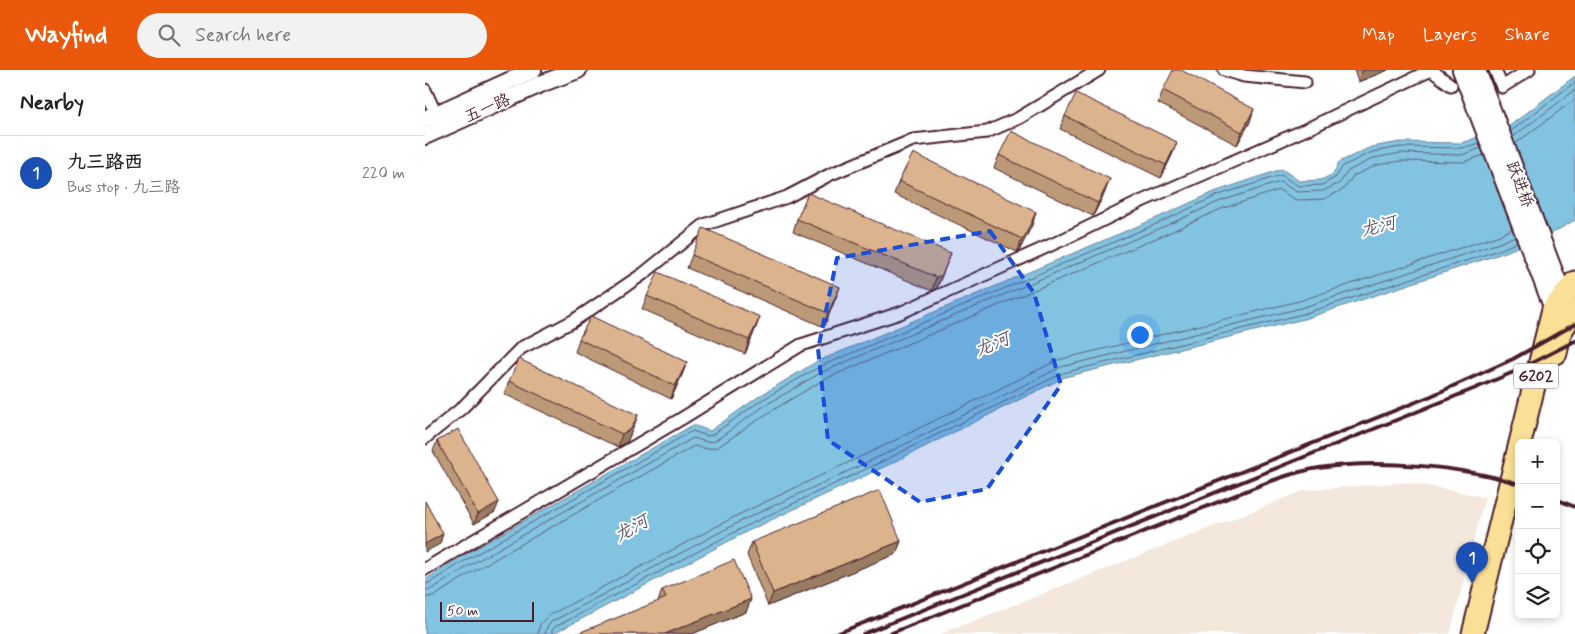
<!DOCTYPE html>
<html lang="en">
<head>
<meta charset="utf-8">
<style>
  body { margin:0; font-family:Mynerve,"LXGW WenKai TC",sans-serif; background:#f2f2f2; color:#222 }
  .controls { position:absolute; right:15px; bottom:15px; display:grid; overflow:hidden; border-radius:8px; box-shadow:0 2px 8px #0003 }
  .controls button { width:45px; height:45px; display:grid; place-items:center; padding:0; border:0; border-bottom:1px solid #e0e0e0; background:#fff; color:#222; font:25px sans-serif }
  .scale { position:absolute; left:15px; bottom:12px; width:94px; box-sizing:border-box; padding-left:5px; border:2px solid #4a1f2b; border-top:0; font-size:14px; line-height:18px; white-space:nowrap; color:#4a1f2b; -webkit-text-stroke:4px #fff; paint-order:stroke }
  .you { position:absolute; left:714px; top:264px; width:18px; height:18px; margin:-12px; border:4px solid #fff; border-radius:50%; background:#1a73e8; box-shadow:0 0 0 8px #1a73e833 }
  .badge { display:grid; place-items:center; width:32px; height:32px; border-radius:50%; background:#ea580c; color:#fff; font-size:16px; font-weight:700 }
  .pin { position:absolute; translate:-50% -41px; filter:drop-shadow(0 1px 2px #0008) }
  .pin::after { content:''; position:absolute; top:26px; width:18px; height:15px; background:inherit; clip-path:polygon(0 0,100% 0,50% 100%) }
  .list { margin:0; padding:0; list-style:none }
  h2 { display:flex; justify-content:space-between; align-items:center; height:65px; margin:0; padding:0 20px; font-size:21px }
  h2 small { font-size:16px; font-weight:400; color:#767676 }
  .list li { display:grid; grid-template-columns:32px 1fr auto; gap:15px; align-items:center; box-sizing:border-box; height:75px; padding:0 20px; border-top:1px solid #e0e0e0 }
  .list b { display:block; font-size:19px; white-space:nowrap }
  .list p { margin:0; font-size:16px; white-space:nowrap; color:#767676 }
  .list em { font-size:16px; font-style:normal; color:#767676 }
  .icon { flex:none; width:28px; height:28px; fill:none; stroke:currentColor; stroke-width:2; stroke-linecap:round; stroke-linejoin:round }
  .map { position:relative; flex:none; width:1150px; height:564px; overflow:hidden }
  header { display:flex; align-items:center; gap:30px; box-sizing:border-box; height:70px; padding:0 25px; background:#ea580c; color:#fff }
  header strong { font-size:24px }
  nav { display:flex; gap:28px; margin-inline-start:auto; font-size:18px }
  .search { width:350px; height:45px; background:#f2f2f2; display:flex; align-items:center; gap:12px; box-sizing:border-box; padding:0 18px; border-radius:28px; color:#767676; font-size:19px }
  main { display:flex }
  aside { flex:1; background:#fff }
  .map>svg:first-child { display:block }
  .built { fill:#f4e8dc }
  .water { fill:#81c3e1; stroke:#6b8198 }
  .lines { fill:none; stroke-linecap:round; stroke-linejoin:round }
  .shore { stroke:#606174; stroke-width:1 }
  .street-casing { stroke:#4a1f2b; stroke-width:15 }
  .secondary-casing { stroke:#4a1f2b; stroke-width:20 }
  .highway-casing { stroke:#4a1f2b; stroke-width:25 }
  .street { stroke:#fff; stroke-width:11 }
  .secondary { stroke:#fff; stroke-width:16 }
  .highway { stroke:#fadf96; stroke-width:21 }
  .rail { stroke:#4a1f2b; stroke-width:4 }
  .wall { fill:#bc9a78; stroke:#4a1f2b }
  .shaded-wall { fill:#997d62; stroke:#4a1f2b }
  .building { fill:#dbb38c; stroke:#4a1f2b }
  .marked { fill:#1d4ed8; fill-opacity:0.2; stroke:#1d4ed8; stroke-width:4; stroke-dasharray:10 6; stroke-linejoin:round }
  .labels { text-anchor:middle; stroke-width:4; stroke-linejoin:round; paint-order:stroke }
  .shield { fill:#fff; stroke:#80626b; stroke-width:1 }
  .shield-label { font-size:15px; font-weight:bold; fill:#4a1f2b }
  .street-label { font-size:16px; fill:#4a1f2b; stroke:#fff }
  .water-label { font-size:18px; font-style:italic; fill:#5d586b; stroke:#fff }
</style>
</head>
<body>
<header>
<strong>Wayfind</strong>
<div class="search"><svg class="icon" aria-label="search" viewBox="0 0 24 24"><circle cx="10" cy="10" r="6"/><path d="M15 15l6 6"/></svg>Search here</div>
<nav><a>Map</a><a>Layers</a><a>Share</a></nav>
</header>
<main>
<aside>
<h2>Nearby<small></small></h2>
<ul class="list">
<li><span class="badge" style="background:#1a4fb4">1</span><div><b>九三路西</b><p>Bus stop · 九三路</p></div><em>220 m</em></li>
</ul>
</aside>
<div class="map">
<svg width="1150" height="564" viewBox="0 0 1150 564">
  <rect width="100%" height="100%" fill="#fff"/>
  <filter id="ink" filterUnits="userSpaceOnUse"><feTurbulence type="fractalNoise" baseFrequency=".02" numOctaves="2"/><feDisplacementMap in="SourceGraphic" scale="10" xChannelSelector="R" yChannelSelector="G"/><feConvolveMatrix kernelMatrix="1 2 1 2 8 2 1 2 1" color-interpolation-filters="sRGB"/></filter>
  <g filter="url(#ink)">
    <!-- built -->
    <polygon class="built" points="982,412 1060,427 1025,564 515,564 881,420"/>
    <!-- water -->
    <polygon class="water" points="1150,6 1150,150 1129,162 1078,183 879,249 640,307 465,394 323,461 128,564 0,564 0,510 39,485 268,355 285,361 333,327 391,292 734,147 789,122 857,99 874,111 896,110 908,104 914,92 946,77 975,72 1036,73 1083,57"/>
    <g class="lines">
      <!-- shore -->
      <g class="shore">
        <polyline points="1086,61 1150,12"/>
        <polyline points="1088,67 1150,20"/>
        <polyline points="1090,74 1150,29"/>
        <polyline points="0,514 4,513 41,490 267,361 283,366 287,365 335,331 394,297 736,152 791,126 856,105 873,116 897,115 911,107 918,96 947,82 975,77 1037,78 1054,73"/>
        <polyline points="0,520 7,519 45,495 268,368 282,372 290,371 339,336 397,302 738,157 793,132 855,112 872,122 898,121 915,113 923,101 949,88 976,83 1037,85 1056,78"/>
        <polyline points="0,528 11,525 49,501 269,376 283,379 293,377 343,343 400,309 741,164 796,139 854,120 871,130 899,129 919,119 928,106 952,95 976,91 1038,92 1059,85"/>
        <polyline points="113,564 115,554 123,546 315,444 456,377 633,290 874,231 1072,166 1087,159"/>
        <polyline points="120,564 122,557 126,552 318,450 460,384 636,297 876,238 1074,173 1090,166"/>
        <polyline points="127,564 127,560 130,557 321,456 462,389 638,303 878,244 1077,179 1092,172"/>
      </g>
      <defs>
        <g id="street">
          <polyline points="799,0 819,6 880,12"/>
          <polyline points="1070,0 1077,17 1104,0"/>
          <polyline points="0,20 13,49"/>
          <polyline points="0,368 37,338 96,278 148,251 218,204 279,155 362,127 406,104 488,70 562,62 594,48 674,0"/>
          <polyline points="0,499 256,349 376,275 475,243 637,170 717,131 882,59 1006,0 1026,15"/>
        </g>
        <g id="secondary">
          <polyline points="1036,0 1128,239"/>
          <polyline points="1052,0 1142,235"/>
          <polyline points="0,49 108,0"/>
          <polyline points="0,66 118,13 153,0"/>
        </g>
        <g id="highway">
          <polyline points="1131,283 1135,263 1150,239"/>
          <polyline points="1095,373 1128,239 1150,212"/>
          <polyline points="1048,564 1094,377"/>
        </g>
      </defs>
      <!-- street casing -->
      <use href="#street" class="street-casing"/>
      <!-- secondary casing -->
      <use href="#secondary" class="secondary-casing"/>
      <!-- highway casing -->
      <use href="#highway" class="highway-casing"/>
      <!-- street -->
      <use href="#street" class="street"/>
      <!-- secondary -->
      <use href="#secondary" class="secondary"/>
      <!-- highway -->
      <use href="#highway" class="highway"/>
      <!-- rail -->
      <g class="rail">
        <polyline points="1131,429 1150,437"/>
        <polyline points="411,564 1006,326 1088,289 1150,254"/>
        <polyline points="438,564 1051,318 1091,301 1150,271"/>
        <path d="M464,564L818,422C843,412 868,402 894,398C953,389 1037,396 1094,414"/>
      </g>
    </g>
    <!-- wall -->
    <g class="wall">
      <polygon points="929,0 963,0 933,12"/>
      <polygon points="738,20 825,52 812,75 733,33"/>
      <polygon points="640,46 752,72 747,85 736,108 635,59"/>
      <polygon points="574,85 680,122 668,146 569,98"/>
      <polygon points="474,111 611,142 607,155 594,181 592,182 469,124"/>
      <polygon points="372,149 526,183 512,218 507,221 368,162"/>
      <polygon points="267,185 415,217 399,257 262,198"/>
      <polygon points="222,226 335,247 320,284 217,239"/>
      <polygon points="154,269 262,292 257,305 246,329 150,282"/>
      <polygon points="84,311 213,345 208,358 202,372 193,377 79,324"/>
      <polygon points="12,371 70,442 49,454 8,381"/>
      <polygon points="476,471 471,484 343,536 322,485 327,472"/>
      <polygon points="237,520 326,529 321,542 267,564 151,564 233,532"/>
    </g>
    <!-- shaded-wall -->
    <g class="shaded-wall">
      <polygon points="938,0 963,0 933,12"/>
      <polygon points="829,39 825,52 812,75 817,62"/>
      <polygon points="752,72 747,85 736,108 741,95"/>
      <polygon points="685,109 680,122 668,146 673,133"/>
      <polygon points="611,142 607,155 594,181 592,182 597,169"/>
      <polygon points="526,183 512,218 507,221 511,207"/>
      <polygon points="415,217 410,230 399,257 403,243"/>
      <polygon points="335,247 330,260 320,284 324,270"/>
      <polygon points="262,292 257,305 246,329 250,316"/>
      <polygon points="213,345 208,358 202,372 193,377 197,364"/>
      <polygon points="74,432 70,442 49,454 53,444"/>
      <polygon points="18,464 15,474 0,482 0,474"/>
      <polygon points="476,471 471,484 343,536 348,523"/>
      <polygon points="326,529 321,542 267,564 240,564"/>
    </g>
    <!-- building -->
    <g class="building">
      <polygon points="748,0 756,0 829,39 817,62 738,20"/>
      <polygon points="651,23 752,72 741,95 640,46"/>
      <polygon points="586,61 685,109 673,133 574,85"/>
      <polygon points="488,83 611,142 599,168 597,169 474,111"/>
      <polygon points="383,123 526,183 517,205 511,207 372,149"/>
      <polygon points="278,158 415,217 403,243 267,185"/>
      <polygon points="233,202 335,247 324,270 222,226"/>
      <polygon points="166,246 262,292 250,316 154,269"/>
      <polygon points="94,289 213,345 206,359 197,364 84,311"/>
      <polygon points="33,359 74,432 53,444 12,371"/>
      <polygon points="455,420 476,471 348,523 327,472"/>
      <polygon points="0,431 18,464 0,474"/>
      <polygon points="309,490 326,529 240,564 151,564 241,528 237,520"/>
    </g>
  </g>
  <!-- marked area -->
  <path class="marked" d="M565,161L609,223L636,315L562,419L495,432L403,370L393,279L412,188Z"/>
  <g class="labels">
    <!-- shield labels -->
    <rect class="shield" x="1088.5" y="293.5" width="45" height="25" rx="4"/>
    <g class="shield-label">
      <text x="1111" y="311">G202</text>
    </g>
    <!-- street labels -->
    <g class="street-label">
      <text transform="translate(62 37) rotate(-24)" y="6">五一路</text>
      <text transform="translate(1096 114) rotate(69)" y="6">跃进桥</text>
    </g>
    <!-- water labels -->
    <g class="water-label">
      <text transform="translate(953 156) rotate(-14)" y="6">龙河</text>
      <text transform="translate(567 274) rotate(-22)" y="6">龙河</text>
      <text transform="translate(206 458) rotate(-29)" y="6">龙河</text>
    </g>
  </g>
</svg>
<div class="controls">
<button>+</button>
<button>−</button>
<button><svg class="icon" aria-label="locate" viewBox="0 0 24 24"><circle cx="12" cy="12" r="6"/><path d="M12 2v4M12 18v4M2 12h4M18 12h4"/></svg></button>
<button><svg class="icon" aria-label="layers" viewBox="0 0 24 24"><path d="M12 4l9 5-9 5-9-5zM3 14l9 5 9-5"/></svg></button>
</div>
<div class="scale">50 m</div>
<div class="you"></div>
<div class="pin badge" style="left:1047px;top:513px;background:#1a4fb4">1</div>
</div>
</main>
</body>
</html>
